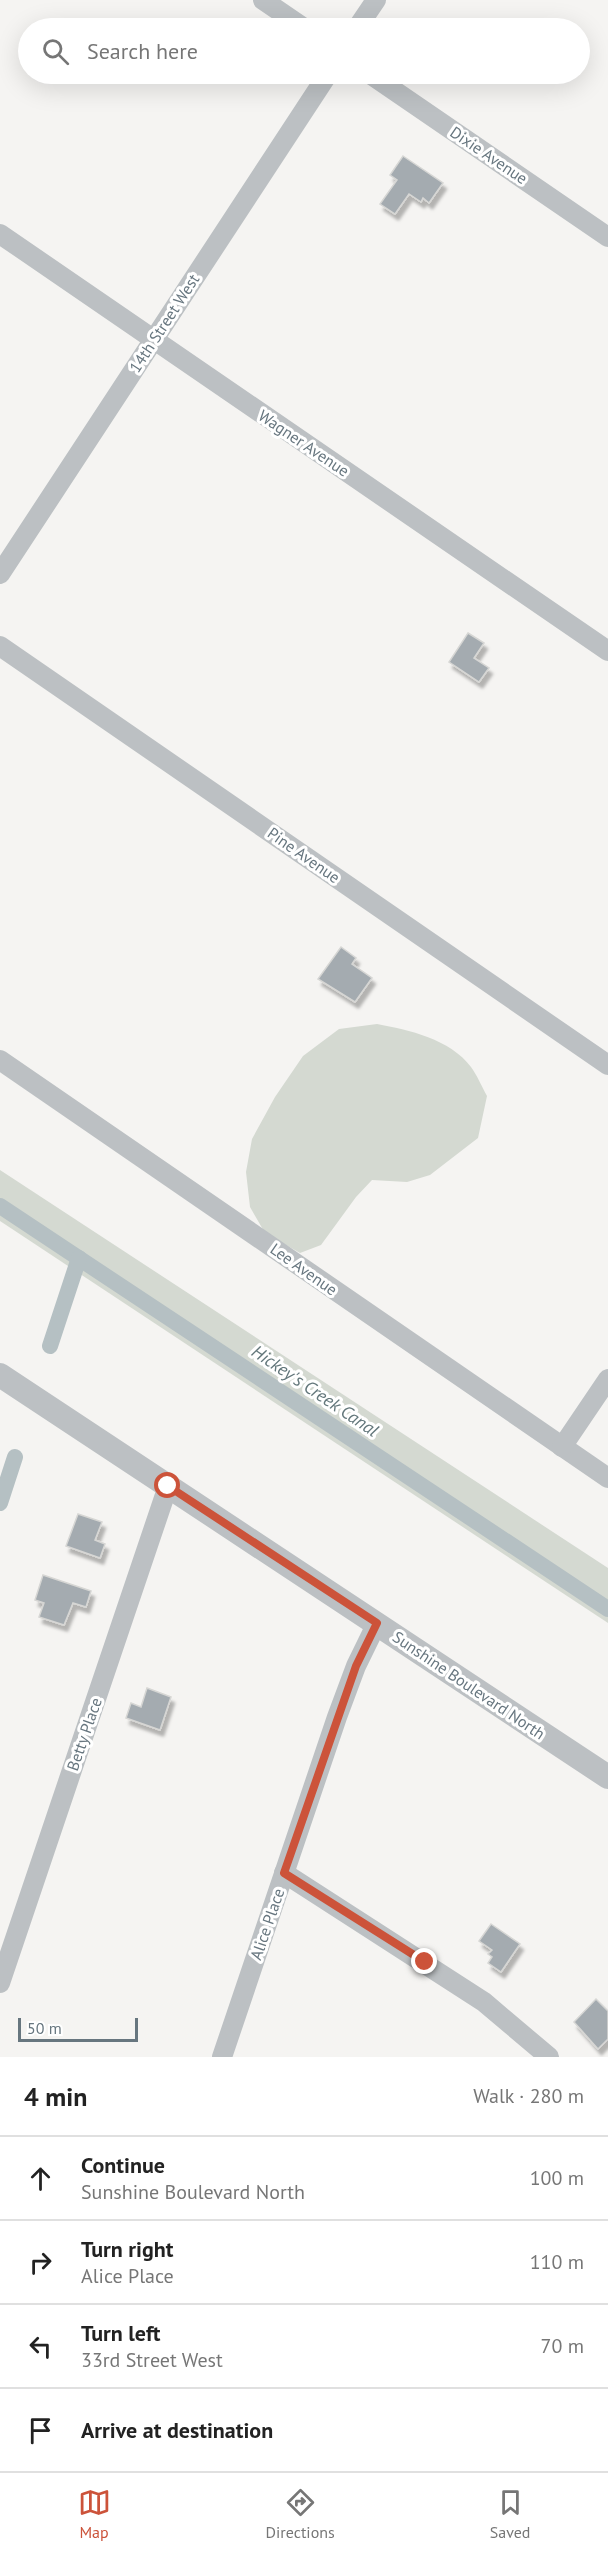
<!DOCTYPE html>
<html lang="en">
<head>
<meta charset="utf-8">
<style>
  body { margin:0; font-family:"PT Sans",sans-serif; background:#f6f6f6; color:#222 }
  .scale { position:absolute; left:18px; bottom:15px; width:120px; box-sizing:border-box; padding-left:6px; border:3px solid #67767f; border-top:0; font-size:16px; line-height:21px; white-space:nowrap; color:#67767f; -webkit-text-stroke:4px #fff; paint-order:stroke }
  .stop { position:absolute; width:18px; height:18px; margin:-14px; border:4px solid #cc533a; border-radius:50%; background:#fff }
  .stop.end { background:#cc533a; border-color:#fff; box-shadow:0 2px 6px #0008 }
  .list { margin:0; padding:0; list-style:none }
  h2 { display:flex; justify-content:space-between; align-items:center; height:78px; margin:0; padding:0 24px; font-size:26px }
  h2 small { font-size:20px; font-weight:400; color:#767676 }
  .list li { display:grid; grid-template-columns:39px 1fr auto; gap:18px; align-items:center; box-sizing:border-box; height:84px; padding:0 24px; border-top:2px solid #e0e0e0 }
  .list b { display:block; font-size:22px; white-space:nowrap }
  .list p { margin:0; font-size:20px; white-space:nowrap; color:#767676 }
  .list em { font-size:20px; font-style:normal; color:#767676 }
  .icon { flex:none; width:33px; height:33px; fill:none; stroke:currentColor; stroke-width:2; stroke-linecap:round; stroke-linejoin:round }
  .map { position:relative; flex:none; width:608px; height:2057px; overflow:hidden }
  .search { position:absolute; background:#fff; box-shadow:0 6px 24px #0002; left:18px; right:18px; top:18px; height:66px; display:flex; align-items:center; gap:15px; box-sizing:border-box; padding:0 21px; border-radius:33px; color:#767676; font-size:22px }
  .sheet { height:414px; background:#fff }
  nav { display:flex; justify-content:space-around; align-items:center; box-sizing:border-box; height:84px; border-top:2px solid #e0e0e0; background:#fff; font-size:16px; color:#767676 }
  nav a { display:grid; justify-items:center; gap:3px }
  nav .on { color:#cc533a }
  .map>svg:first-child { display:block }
  .green { fill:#d4d9d1 }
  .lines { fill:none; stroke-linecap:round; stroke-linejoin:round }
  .canal { stroke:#b5c0c3; stroke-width:16 }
  .building { fill:#a4abb0; stroke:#d6d6d4; stroke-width:1.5; filter:url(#shadow) }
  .minor { stroke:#bcc0c3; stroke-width:20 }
  .tertiary { stroke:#bcc0c3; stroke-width:24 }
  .route { stroke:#cc533a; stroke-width:8 }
  .labels { text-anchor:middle; stroke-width:6; stroke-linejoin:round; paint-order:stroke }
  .street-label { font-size:16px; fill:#67767f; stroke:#fff }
  .water-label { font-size:18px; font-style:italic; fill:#63777b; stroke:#fff }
</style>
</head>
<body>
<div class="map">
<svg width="608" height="2057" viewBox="0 0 608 2057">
  <defs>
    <filter id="shadow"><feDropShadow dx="3.5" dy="6" stdDeviation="1.5" flood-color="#0004"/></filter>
  </defs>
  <rect width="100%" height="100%" fill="#f5f4f2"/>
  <!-- green -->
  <g class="green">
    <path d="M377,1024C409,1030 450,1039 471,1067C477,1075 482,1087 487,1096L478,1138L430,1175L407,1182L372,1180L356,1197L321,1245L300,1253L265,1233L250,1207L246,1172L252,1139L275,1097L303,1056L339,1029Z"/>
    <polygon points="0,1170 608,1568 608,1623 0,1221"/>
  </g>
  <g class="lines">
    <!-- canal -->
    <g class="canal">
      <polyline points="0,1206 608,1609"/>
      <polyline points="50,1346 79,1258"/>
      <polyline points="0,1503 15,1457"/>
    </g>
  </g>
  <!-- building -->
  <g class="building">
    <polygon points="403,156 443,183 429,203 423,198 421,202 409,194 395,214 380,204 397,180 390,175"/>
    <polygon points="468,633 484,643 474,658 489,668 479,682 449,662"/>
    <polygon points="341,947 356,958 352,964 372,978 355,1002 318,979"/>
    <polygon points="78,1514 102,1522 95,1540 105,1544 100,1558 66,1546"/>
    <polygon points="43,1575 91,1591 86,1607 73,1603 64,1625 39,1617 44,1603 35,1600"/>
    <polygon points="147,1688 171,1697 160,1730 126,1718 131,1703 141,1707"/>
    <polygon points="491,1924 520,1944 501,1972 488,1963 492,1957 488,1954 492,1950 479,1941"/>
    <polygon points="596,1999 608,2011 608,2039 598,2049 574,2022"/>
  </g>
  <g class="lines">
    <!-- minor -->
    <g class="minor">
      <polyline points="263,0 304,28"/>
      <polyline points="357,28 376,0"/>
      <polyline points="370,74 608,237"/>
      <polyline points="0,234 608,651"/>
      <polyline points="0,574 328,74"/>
      <polyline points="0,646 608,1065"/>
      <polyline points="0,1060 608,1478"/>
      <polyline points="562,1447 608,1379"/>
      <polyline points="284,1873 484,2002 549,2057"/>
      <polyline points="0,1983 168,1486"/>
      <polyline points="222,2057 337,1717 356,1666 377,1623"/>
    </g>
    <!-- tertiary -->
    <polyline class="tertiary" points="0,1375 608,1777"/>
  </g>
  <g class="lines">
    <!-- route -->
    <polyline class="route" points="168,1486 377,1623 356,1666 284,1873 425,1962"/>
  </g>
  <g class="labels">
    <!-- street labels -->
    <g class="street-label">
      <text transform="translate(489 155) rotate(34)" y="6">Dixie Avenue</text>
      <text transform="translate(164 323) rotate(-57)" y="6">14th Street West</text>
      <text transform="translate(304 443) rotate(34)" y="6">Wagner Avenue</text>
      <text transform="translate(304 855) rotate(35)" y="6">Pine Avenue</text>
      <text transform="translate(304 1269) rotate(35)" y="6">Lee Avenue</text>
      <text transform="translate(469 1685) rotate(34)" y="6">Sunshine Boulevard North</text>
      <text transform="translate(84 1734) rotate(-71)" y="6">Betty Place</text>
      <text transform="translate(267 1924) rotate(-71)" y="6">Alice Place</text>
    </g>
    <!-- water labels -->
    <g class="water-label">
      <text transform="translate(315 1391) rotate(34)" y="6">Hickey's Creek Canal</text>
    </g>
  </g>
</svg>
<div class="scale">50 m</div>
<div class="stop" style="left:168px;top:1486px"></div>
<div class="stop end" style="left:425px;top:1962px"></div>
<div class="search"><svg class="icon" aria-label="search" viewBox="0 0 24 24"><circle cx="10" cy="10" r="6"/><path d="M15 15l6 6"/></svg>Search here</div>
</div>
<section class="sheet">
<h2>4 min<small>Walk · 280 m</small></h2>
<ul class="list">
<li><svg class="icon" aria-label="ahead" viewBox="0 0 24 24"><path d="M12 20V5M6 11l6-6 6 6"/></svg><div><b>Continue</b><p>Sunshine Boulevard North</p></div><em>100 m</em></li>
<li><svg class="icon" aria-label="right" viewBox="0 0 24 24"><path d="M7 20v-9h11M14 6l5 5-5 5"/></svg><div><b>Turn right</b><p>Alice Place</p></div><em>110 m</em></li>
<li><svg class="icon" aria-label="left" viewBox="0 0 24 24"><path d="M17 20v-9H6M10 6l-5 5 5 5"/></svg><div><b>Turn left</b><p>33rd Street West</p></div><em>70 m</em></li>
<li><svg class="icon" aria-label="arrive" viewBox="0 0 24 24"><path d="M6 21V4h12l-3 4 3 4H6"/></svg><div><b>Arrive at destination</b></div></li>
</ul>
</section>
<nav>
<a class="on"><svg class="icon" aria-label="map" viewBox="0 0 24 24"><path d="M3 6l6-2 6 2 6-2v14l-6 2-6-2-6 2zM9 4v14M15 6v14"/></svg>Map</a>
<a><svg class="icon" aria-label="directions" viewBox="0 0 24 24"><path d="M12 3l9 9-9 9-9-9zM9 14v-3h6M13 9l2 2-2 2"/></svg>Directions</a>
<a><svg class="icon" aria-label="saved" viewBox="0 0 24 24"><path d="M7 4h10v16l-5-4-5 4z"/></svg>Saved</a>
</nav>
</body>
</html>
